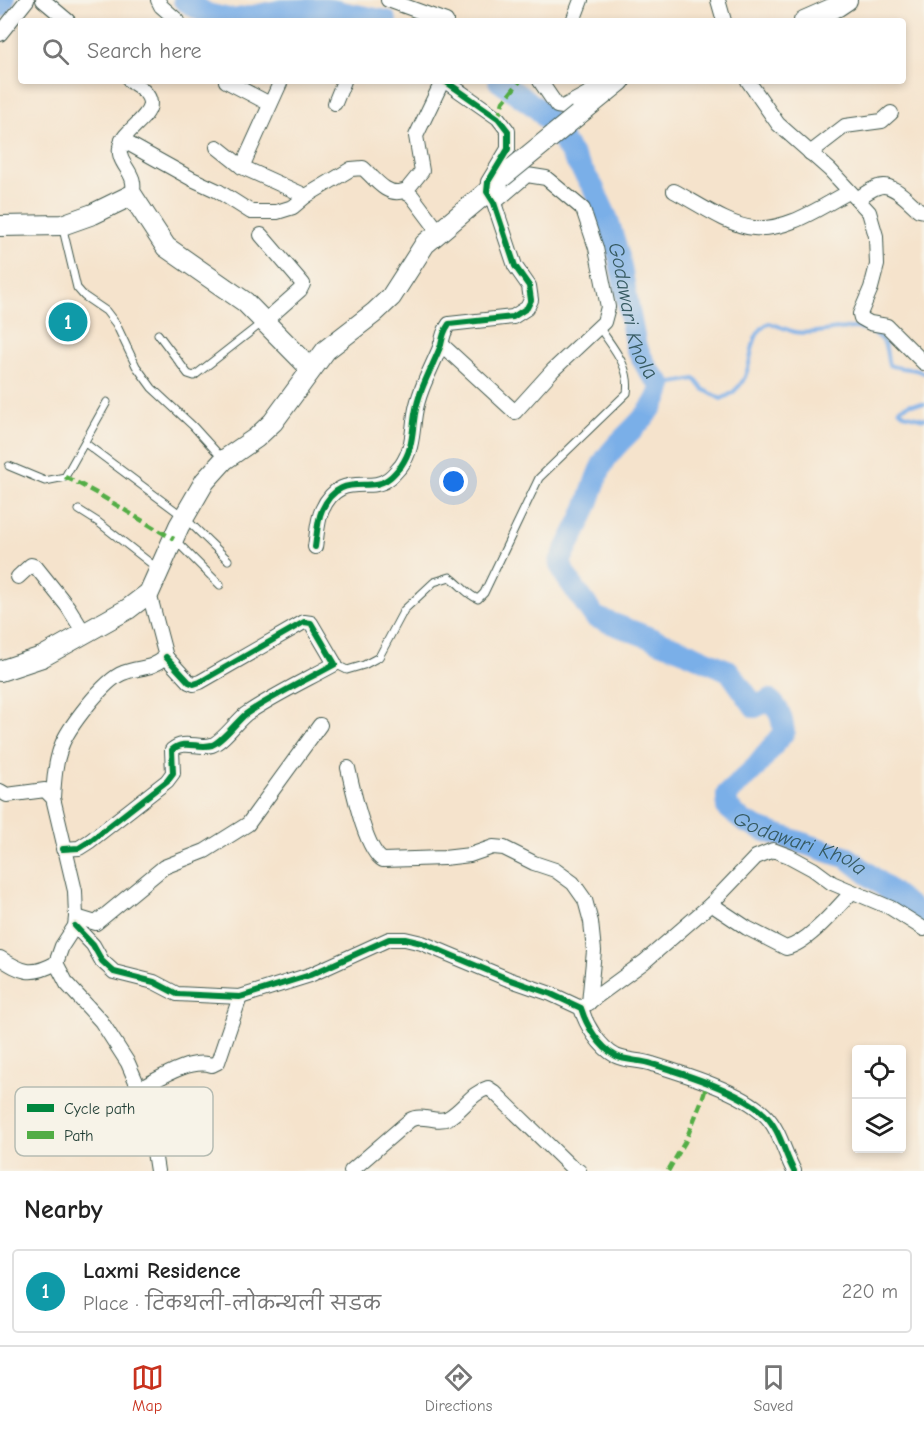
<!DOCTYPE html>
<html lang="en">
<head>
<meta charset="utf-8">
<style>
  body { margin:0; font-family:"Comic Neue","Playpen Sans Deva",sans-serif; background:#f2f2f2; color:#222 }
  .controls { position:absolute; right:18px; bottom:18px; display:grid; overflow:hidden; border-radius:6px; box-shadow:0 3px 9px #0003 }
  .controls button { width:54px; height:54px; display:grid; place-items:center; padding:0; border:0; border-bottom:2px solid #e0e0e0; background:#fff; color:#222; font:30px sans-serif }
  .you { position:absolute; left:454px; top:482px; width:21px; height:21px; margin:-15px; border:4px solid #fff; border-radius:50%; background:#1a73e8; box-shadow:0 0 0 9px #1a73e833 }
  .badge { display:grid; place-items:center; width:39px; height:39px; border-radius:50%; background:#c8321e; color:#fff; font-size:20px; font-weight:700 }
  .pin { position:absolute; translate:-50% -50%; border:3px solid #fff; box-shadow:0 2px 6px #0006 }
  .list { margin:0; padding:0; list-style:none }
  h2 { display:flex; justify-content:space-between; align-items:center; height:78px; margin:0; padding:0 24px; font-size:26px }
  h2 small { font-size:20px; font-weight:400; color:#767676 }
  .list li { display:grid; grid-template-columns:39px 1fr auto; gap:18px; align-items:center; box-sizing:border-box; height:84px; margin:0 12px 12px; padding:0 12px; border:2px solid #e0e0e0; border-radius:6px }
  .list b { display:block; font-size:22px; white-space:nowrap }
  .list p { margin:0; font-size:20px; white-space:nowrap; color:#767676 }
  .list em { font-size:20px; font-style:normal; color:#767676 }
  .icon { flex:none; width:33px; height:33px; fill:none; stroke:currentColor; stroke-width:2; stroke-linecap:round; stroke-linejoin:round }
  .map { position:relative; flex:none; width:924px; height:1171px; overflow:hidden }
  .search { position:absolute; background:#fff; box-shadow:0 3px 9px #0003; left:18px; right:18px; top:18px; height:66px; display:flex; align-items:center; gap:15px; box-sizing:border-box; padding:0 21px; border-radius:6px; color:#767676; font-size:22px }
  .sheet { height:174px; background:#fff }
  nav { display:flex; justify-content:space-around; align-items:center; box-sizing:border-box; height:84px; border-top:2px solid #e0e0e0; background:#fff; font-size:16px; color:#767676 }
  nav a { display:grid; justify-items:center; gap:3px }
  nav .on { color:#c8321e }
  .map>svg:first-child { display:block }
  .lines { fill:none; stroke-linecap:round; stroke-linejoin:round }
  .stream { stroke:#7aafe8; stroke-width:4 }
  .river { stroke:#7aafe8; stroke-width:22 }
  .lane-casing { stroke:#3f564b; stroke-width:9 }
  .street-casing { stroke:#3f564b; stroke-width:16 }
  .secondary-casing { stroke:#3f564b; stroke-width:22 }
  .lane { stroke:#fff; stroke-width:7 }
  .street { stroke:#fff; stroke-width:14 }
  .secondary { stroke:#fff; stroke-width:20 }
  .secondary-bridge-casing { stroke:#3f564b; stroke-width:22; stroke-linecap:butt }
  .secondary-bridge { stroke:#fff; stroke-width:20 }
  .quiet { stroke:#52ad45; stroke-width:4.5; stroke-dasharray:9 4.5; stroke-linecap:butt }
  .cycleway-casing { stroke:#f7f3e8; stroke-width:10 }
  .cycleway { stroke:#00873e; stroke-width:6 }
  .labels { text-anchor:middle; stroke-width:4.5; stroke-linejoin:round; paint-order:stroke }
  .water-label { font-size:21px; font-style:italic; fill:#365a61; stroke:#f7f3e8 }
  .key { fill:#f7f3e8; stroke:#b6bcb2; stroke-width:1.5 }
  .key-label { font-size:16px; fill:#1f3d34 }
</style>
</head>
<body>
<div class="map">
<svg width="924" height="1171" viewBox="0 0 924 1171">
  <rect width="100%" height="100%" fill="#f7f3e8"/>
  <filter id="ink" filterUnits="userSpaceOnUse"><feTurbulence type="fractalNoise" baseFrequency=".0167" numOctaves="2"/><feDisplacementMap in="SourceGraphic" scale="12" xChannelSelector="R" yChannelSelector="G"/><feConvolveMatrix kernelMatrix="1 2 1 2 8 2 1 2 1" color-interpolation-filters="sRGB"/></filter>
  <filter id="wash" filterUnits="userSpaceOnUse"><feTurbulence type="fractalNoise" baseFrequency=".008" numOctaves="4" result="noise"/><feDisplacementMap in="SourceGraphic" scale="24" xChannelSelector="R" yChannelSelector="G"/><feGaussianBlur stdDeviation="1.35" result="paint"/><feColorMatrix in="noise" values="0 0 0 0 0 0 0 0 0 0 0 0 0 0 0 0 0 1.4 0 .05"/><feComposite in="paint" operator="in"/></filter>
  <g filter="url(#wash)">
    <rect width="100%" height="100%" fill="#f5e3cc"/>
    <g class="lines">
      <!-- stream -->
      <g class="stream">
        <path d="M662,385L695,379L703,389L721,399C763,382 740,338 769,323C777,325 787,330 795,332C821,337 862,316 881,339C888,346 886,356 889,365C902,370 913,367 924,373"/>
        <polyline points="924,404 910,404 899,409 904,414 924,419"/>
      </g>
      <!-- river -->
      <g class="river">
        <polyline points="184,0 207,14 233,20 283,10 326,9 386,21"/>
        <polyline points="0,7 4,0"/>
        <path id="s1" d="M499,81L537,108L552,125L593,187L608,220L619,257L636,347L649,371L662,385C654,417 625,432 607,457C596,472 593,492 586,508C579,527 568,544 560,562L565,575L595,617L682,650L729,671L755,707L769,700C780,708 782,719 784,732L756,767L727,794V807L743,821L760,829L848,858L924,918"/>
      </g>
    </g>
  </g>
  <g filter="url(#ink)">
    <g class="lines">
      <defs>
        <g id="lane">
          <polyline points="62,225 77,288 84,296 106,311 116,324 136,366 152,388 193,426 222,458"/>
          <polyline points="158,334 188,374 194,376 263,322"/>
          <polyline points="85,443 184,517 228,560"/>
          <polyline points="9,466 45,481 65,477 107,402"/>
          <polyline points="79,510 98,522 158,569"/>
          <polyline points="175,540 220,585"/>
          <path d="M335,664L347,670L364,665L379,657L404,610L434,582L450,577C460,584 467,595 478,599L484,593L539,478L627,393C631,367 613,348 599,327"/>
        </g>
        <g id="street">
          <polyline points="43,0 68,21"/>
          <polyline points="158,0 161,6 178,21"/>
          <polyline points="388,0 446,21"/>
          <polyline points="718,0 724,21"/>
          <polyline points="573,21 581,0"/>
          <polyline points="0,34 27,0"/>
          <path d="M130,81C179,109 123,124 120,147C117,166 139,172 132,195"/>
          <polyline points="226,81 270,104"/>
          <polyline points="540,81 557,106 563,107 596,89"/>
          <polyline points="748,81 778,124 830,170 869,212 876,236 877,265 871,288 860,314 861,318 870,323 887,326 924,363"/>
          <polyline points="335,103 344,81"/>
          <path d="M122,140L192,179L218,191L251,212H277L293,207L306,196L351,169L363,168C374,178 387,197 403,191L412,196L439,232"/>
          <polyline points="217,147 242,167 306,196"/>
          <polyline points="810,153 845,126 882,121 891,113"/>
          <polyline points="242,167 281,81"/>
          <polyline points="409,187 422,171 416,136 441,84"/>
          <path d="M674,191C697,203 729,226 754,228C788,231 820,207 849,192"/>
          <path d="M857,199C863,195 871,189 878,187C892,181 909,202 919,210L924,211"/>
          <polyline points="261,235 303,284 300,290 265,321"/>
          <polyline points="441,344 515,412 553,370 604,322 608,307 596,248 583,209 546,178 527,175 494,203"/>
          <path d="M315,547C317,535 317,521 322,510C340,470 369,494 388,479C393,476 397,470 401,466C413,449 412,433 415,414C419,389 432,368 441,345C443,336 444,331 449,324L513,317L527,308L531,300L529,286L515,266L494,203L487,192L488,182L508,149V131L498,118L445,81"/>
          <polyline points="18,577 31,565 36,567 68,607 84,633"/>
          <path d="M348,768C353,789 365,850 383,860L444,858L470,855L493,847L504,848L534,863L555,870L573,883L585,900L591,922L594,951L589,1003"/>
          <path d="M0,791L7,795L45,790L53,798L75,891L76,917L75,926L62,946L56,963C31,977 22,972 0,958"/>
          <path d="M53,798C54,781 55,764 61,747C67,729 104,680 123,673C140,666 149,671 166,657L149,593"/>
          <path d="M63,849L79,848L90,841L167,781L173,773L172,750C184,739 198,749 212,745C223,741 236,722 246,714C274,695 306,680 335,664L311,623L304,622L200,682L194,684L189,682L166,657"/>
          <path d="M711,904L747,928L786,948C808,943 836,909 852,892"/>
          <polyline points="76,917 96,923 164,867 205,851 248,824 320,725"/>
          <path d="M75,926L93,945L102,961L114,972L154,982L177,994L240,997L310,975L389,939H405L422,943L508,979L551,994L581,1008C586,1025 599,1047 616,1056C626,1061 641,1060 652,1064C684,1074 740,1091 764,1114C780,1129 784,1153 794,1171"/>
          <polyline points="56,963 67,984 101,1021 128,1063 147,1107 157,1171"/>
          <polyline points="585,1005 644,962 711,904 756,857 773,850 789,856 813,869 832,883 891,908 924,929"/>
          <path d="M139,1089C159,1079 189,1058 212,1065L218,1062L240,997"/>
          <path d="M351,1171L410,1120C422,1113 436,1124 448,1118C463,1110 471,1093 488,1088L494,1092L569,1165L579,1171"/>
        </g>
        <g id="secondary">
          <polyline points="804,21 838,6 847,0"/>
          <polyline points="578,115 620,81"/>
          <polyline points="0,226 62,225 93,214 132,195 166,247 245,302 311,369"/>
          <polyline points="0,671 42,657 128,609 149,593 179,526 205,481 224,460 256,438 273,422 326,350 374,313 391,297 425,244 487,192 501,178"/>
        </g>
      </defs>
      <!-- lane casing -->
      <use href="#lane" class="lane-casing"/>
      <!-- street casing -->
      <use href="#street" class="street-casing"/>
      <!-- secondary casing -->
      <use href="#secondary" class="secondary-casing"/>
      <!-- lane -->
      <use href="#lane" class="lane"/>
      <!-- street -->
      <use href="#street" class="street"/>
      <!-- secondary -->
      <use href="#secondary" class="secondary"/>
      <defs>
        <polyline id="secondary-bridge" points="501,178 578,115"/>
      </defs>
      <!-- secondary-bridge casing -->
      <use href="#secondary-bridge" class="secondary-bridge-casing"/>
      <!-- secondary-bridge -->
      <use href="#secondary-bridge" class="secondary-bridge"/>
      <!-- quiet -->
      <g class="quiet">
        <polyline points="498,118 503,102 520,81"/>
        <path d="M65,477C102,494 137,519 174,539"/>
        <polyline points="668,1171 685,1142 702,1100 707,1084"/>
      </g>
      <defs>
        <g id="cycleway">
          <path d="M315,547C317,535 317,521 322,510C340,470 369,494 388,479C393,476 397,470 401,466C413,449 412,433 415,414C419,389 432,368 441,345C443,336 444,331 449,324L513,317L527,308L531,300L529,286L515,266L494,203L487,192L488,182L508,149V131L498,118L445,81"/>
          <path d="M63,849L79,848L90,841L167,781L173,773L172,750C184,739 198,749 212,745C223,741 236,722 246,714C274,695 306,680 335,664L311,623L304,622L200,682L194,684L189,682L166,657"/>
          <path d="M75,926L93,945L102,961L114,972L154,982L177,994L240,997L310,975L389,939H405L422,943L508,979L551,994L581,1008C586,1025 599,1047 616,1056C626,1061 641,1060 652,1064C684,1074 740,1091 764,1114C780,1129 784,1153 794,1171"/>
        </g>
      </defs>
      <!-- cycleway casing -->
      <use href="#cycleway" class="cycleway-casing"/>
      <!-- cycleway -->
      <use href="#cycleway" class="cycleway"/>
    </g>
  </g>
  <g class="labels">
    <!-- water labels -->
    <g class="water-label">
      <text dy="7" stroke="none"><textPath href="#s1" startOffset="274">Godawari Khola</textPath></text>
      <text dy="7" stroke="none"><textPath href="#s1" startOffset="1050">Godawari Khola</textPath></text>
    </g>
  </g>
  <!-- legend -->
  <rect x="15" y="1087" width="198" height="69" rx="9" class="key"/>
  <rect x="27" y="1104" width="27" height="8" fill="#00873e"/>
  <rect x="27" y="1131" width="27" height="8" fill="#52ad45"/>
  <g class="key-label">
    <text x="64" y="1114">Cycle path</text>
    <text x="64" y="1141">Path</text>
  </g>
</svg>
<div class="controls">
<button><svg class="icon" aria-label="locate" viewBox="0 0 24 24"><circle cx="12" cy="12" r="6"/><path d="M12 2v4M12 18v4M2 12h4M18 12h4"/></svg></button>
<button><svg class="icon" aria-label="layers" viewBox="0 0 24 24"><path d="M12 4l9 5-9 5-9-5zM3 14l9 5 9-5"/></svg></button>
</div>
<div class="you"></div>
<div class="pin badge" style="left:68px;top:322px;background:#0f9aa8">1</div>
<div class="search"><svg class="icon" aria-label="search" viewBox="0 0 24 24"><circle cx="10" cy="10" r="6"/><path d="M15 15l6 6"/></svg>Search here</div>
</div>
<section class="sheet">
<h2>Nearby<small></small></h2>
<ul class="list">
<li><span class="badge" style="background:#0f9aa8">1</span><div><b>Laxmi Residence</b><p>Place · टिकथली-लोकन्थली सडक</p></div><em>220 m</em></li>
</ul>
</section>
<nav>
<a class="on"><svg class="icon" aria-label="map" viewBox="0 0 24 24"><path d="M3 6l6-2 6 2 6-2v14l-6 2-6-2-6 2zM9 4v14M15 6v14"/></svg>Map</a>
<a><svg class="icon" aria-label="directions" viewBox="0 0 24 24"><path d="M12 3l9 9-9 9-9-9zM9 14v-3h6M13 9l2 2-2 2"/></svg>Directions</a>
<a><svg class="icon" aria-label="saved" viewBox="0 0 24 24"><path d="M7 4h10v16l-5-4-5 4z"/></svg>Saved</a>
</nav>
</body>
</html>
